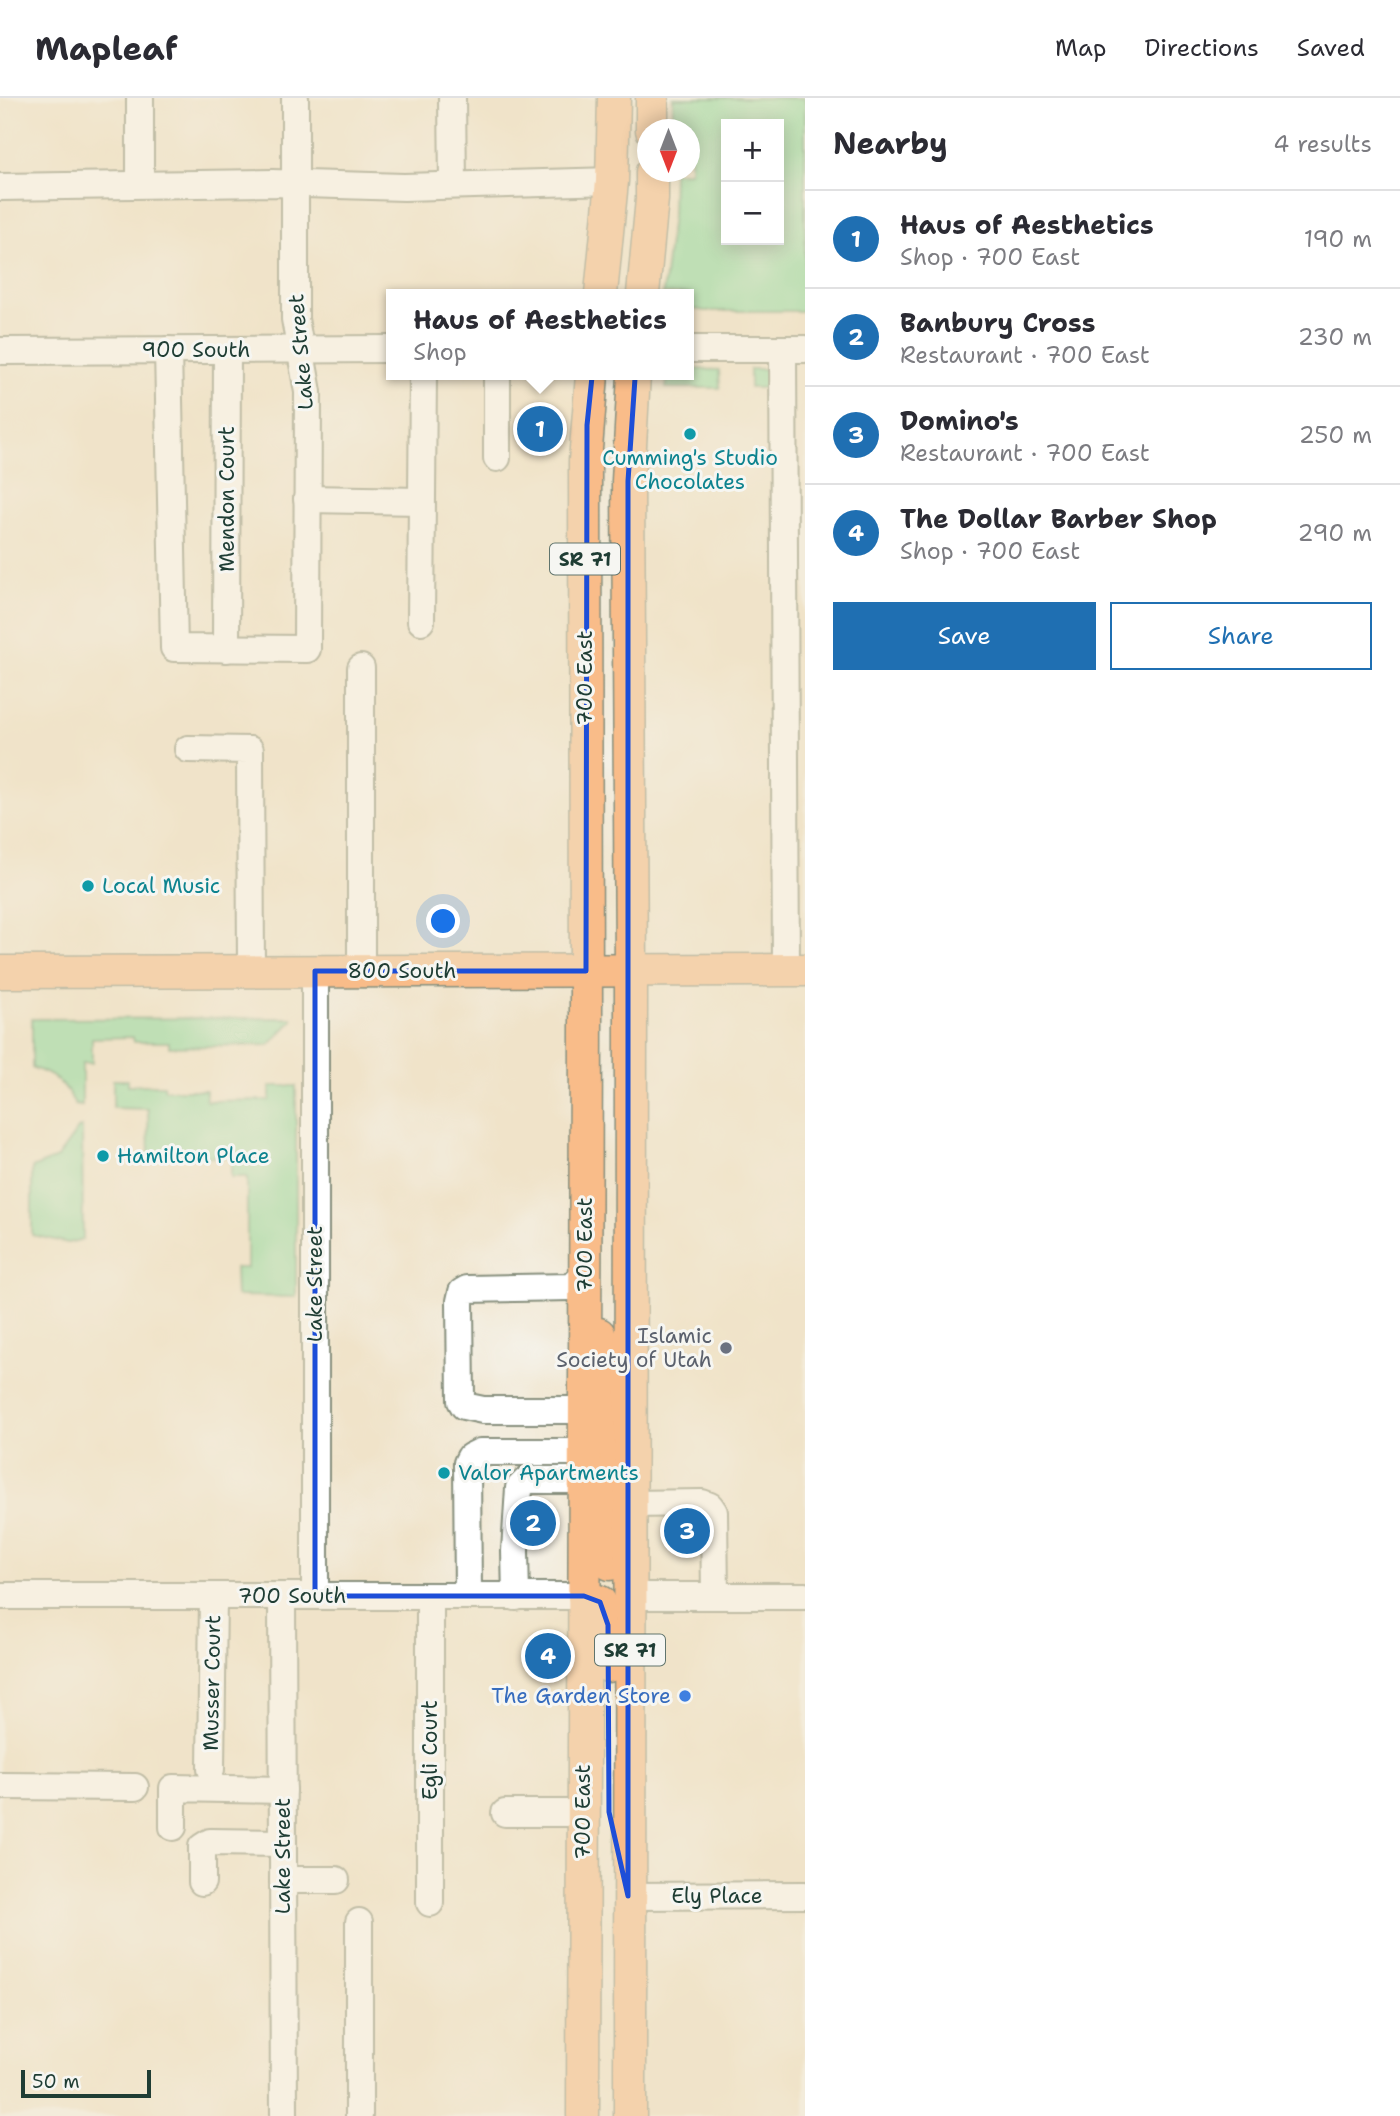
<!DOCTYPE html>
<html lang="en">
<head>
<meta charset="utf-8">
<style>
  body { margin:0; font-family:"Shantell Sans",sans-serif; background:#f7f7f7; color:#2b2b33 }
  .controls { position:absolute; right:21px; top:21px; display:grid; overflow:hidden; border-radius:0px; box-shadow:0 4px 18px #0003 }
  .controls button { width:63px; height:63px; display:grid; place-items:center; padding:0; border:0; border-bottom:2px solid #e1e1e2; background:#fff; color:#2b2b33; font:35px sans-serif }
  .compass { position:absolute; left:637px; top:21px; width:63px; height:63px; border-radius:50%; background:#fff; box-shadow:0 4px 18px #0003; rotate:180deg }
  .scale { position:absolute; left:21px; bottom:18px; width:130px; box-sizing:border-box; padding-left:7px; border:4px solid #1f3d34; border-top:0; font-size:19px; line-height:24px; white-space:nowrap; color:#1f3d34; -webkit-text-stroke:5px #f6f6f2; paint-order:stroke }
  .you { position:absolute; left:444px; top:824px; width:24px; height:24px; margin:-18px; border:5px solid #fff; border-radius:50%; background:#1a73e8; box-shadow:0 0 0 10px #1a73e833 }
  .badge { display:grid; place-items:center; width:46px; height:46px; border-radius:50%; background:#1f6fb2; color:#fff; font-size:23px; font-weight:700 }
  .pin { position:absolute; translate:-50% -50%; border:4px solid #fff; box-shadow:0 2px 7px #0006 }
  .popup { position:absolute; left:386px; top:191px; width:308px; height:91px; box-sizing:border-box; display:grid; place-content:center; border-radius:0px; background:#fff; filter:drop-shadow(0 2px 5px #0005); font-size:23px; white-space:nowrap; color:#7c7c81 }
  .popup b { font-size:26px; color:#2b2b33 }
  .popup::after { content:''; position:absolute; left:50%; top:100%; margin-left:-14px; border:14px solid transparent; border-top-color:#fff }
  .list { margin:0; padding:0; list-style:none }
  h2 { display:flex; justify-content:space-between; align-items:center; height:91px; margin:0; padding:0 28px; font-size:30px }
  h2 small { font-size:23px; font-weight:400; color:#7c7c81 }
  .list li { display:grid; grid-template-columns:46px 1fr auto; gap:21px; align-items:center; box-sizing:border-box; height:98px; padding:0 28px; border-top:2px solid #e1e1e2 }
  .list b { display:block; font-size:26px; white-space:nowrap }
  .list p { margin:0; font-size:23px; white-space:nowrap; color:#7c7c81 }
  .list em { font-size:23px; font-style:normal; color:#7c7c81 }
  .actions { display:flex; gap:14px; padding:21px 28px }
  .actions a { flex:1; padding:16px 0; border:2px solid #1f6fb2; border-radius:0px; text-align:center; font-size:24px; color:#1f6fb2 }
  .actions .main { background:#1f6fb2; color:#fff }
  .map { position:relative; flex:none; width:805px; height:2018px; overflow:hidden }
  header { display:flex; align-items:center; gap:42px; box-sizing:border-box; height:98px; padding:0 35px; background:#fff; border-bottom:2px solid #e1e1e2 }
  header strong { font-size:33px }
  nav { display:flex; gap:38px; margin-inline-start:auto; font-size:24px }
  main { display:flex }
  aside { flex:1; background:#fff }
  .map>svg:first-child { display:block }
  .green { fill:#84da9e; stroke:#528c69; stroke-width:2; fill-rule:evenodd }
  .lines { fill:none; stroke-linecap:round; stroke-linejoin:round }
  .minor-casing { stroke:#88907e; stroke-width:30 }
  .major-casing { stroke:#88907e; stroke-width:35 }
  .minor { stroke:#fff; stroke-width:26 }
  .major { stroke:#f9bc89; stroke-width:32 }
  .marked { fill:none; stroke:#1d4ed8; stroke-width:5; stroke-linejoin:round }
  .culture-dot { fill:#0f9aa8; stroke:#f6f6f2; stroke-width:2.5 }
  .worship-dot { fill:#6b7280; stroke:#f6f6f2; stroke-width:2.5 }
  .shop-dot { fill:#3f7fe0; stroke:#f6f6f2; stroke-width:2.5 }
  .labels { text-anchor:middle; stroke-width:6; stroke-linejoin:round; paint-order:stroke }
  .shield { fill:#f6f6f2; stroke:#60746d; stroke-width:2 }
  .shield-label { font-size:19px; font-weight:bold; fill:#1f3d34 }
  .street-label { font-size:21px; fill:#1f3d34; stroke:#f6f6f2 }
  .culture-label { font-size:21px; fill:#0d838f; stroke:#f6f6f2; text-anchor:start }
  .worship-label { font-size:21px; fill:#5b616d; stroke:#f6f6f2; text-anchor:end }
  .shop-label { font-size:21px; fill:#366cbe; stroke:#f6f6f2; text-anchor:end }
</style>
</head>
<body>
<header>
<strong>Mapleaf</strong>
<nav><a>Map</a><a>Directions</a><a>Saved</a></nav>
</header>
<main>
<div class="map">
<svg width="805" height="2018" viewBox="0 0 805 2018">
  <rect width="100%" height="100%" fill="#f6f6f2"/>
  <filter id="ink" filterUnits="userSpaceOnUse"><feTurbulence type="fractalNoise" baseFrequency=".0143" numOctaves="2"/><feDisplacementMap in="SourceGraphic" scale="14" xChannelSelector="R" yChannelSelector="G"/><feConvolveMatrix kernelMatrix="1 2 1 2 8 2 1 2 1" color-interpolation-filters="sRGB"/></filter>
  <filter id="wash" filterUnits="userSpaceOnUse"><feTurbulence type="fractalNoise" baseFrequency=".00686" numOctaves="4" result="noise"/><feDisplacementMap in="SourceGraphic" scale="28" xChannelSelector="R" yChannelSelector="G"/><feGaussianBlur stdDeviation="1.57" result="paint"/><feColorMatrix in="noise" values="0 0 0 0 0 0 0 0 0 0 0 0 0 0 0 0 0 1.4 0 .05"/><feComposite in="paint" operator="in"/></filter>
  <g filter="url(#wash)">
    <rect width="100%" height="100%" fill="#f0e3c9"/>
    <!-- green -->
    <g class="green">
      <path d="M673,0H805V213H705L689,210V196H663L672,117L673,74H690V32L673,31ZM726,26H779V142H726Z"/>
      <polygon points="689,271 719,272 720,290 666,290 668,277 689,277"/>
      <polygon points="750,271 778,271 779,290 750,290"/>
      <path d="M292,920L293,922L269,947L169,949V944H134L133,939L92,940V965H82V1008L75,1007C65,986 54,976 32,970V921Z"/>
      <polygon points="113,982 128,982 128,987 164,987 165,992 206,992 206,1003 270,1002 270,988 296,988 296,1199 236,1198 235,1170 247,1170 247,1079 231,1079 231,1059 149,1059 148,1011 113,1010"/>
      <polygon points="82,1029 83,1141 68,1145 32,1137 32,1070 57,1060 78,1031"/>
    </g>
  </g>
  <g filter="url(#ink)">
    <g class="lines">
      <defs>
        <g id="minor">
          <polyline points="140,0 140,85"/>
          <polyline points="452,0 453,86"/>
          <polyline points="0,89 272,85 404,89 612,83"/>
          <polyline points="689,251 805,251"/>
          <polyline points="783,251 786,872"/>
          <polyline points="168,252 174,550 307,551 308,294 295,221 295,0"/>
          <polyline points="0,253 391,251"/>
          <polyline points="497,277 497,360"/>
          <polyline points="307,401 421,403"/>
          <polyline points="421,523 423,277"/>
          <polyline points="226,551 227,252"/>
          <polyline points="361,570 361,873"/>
          <polyline points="188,651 250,652 251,873"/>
          <polyline points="584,1177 572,1189 467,1191 462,1194 460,1203 461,1303 464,1308 483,1312 584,1312"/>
          <polyline points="630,1406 702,1405 710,1408 714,1414 715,1498"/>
          <polyline points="0,1498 584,1498"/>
          <polyline points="282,1498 284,2018"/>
          <polyline points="315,1498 315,873"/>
          <polyline points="430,1498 430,1805"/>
          <polyline points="468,1498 467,1365 470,1359 480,1354 584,1354"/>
          <polyline points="630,1498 805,1498"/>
          <polyline points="516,1499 515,1453 519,1390 527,1382 584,1382"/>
          <polyline points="211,1671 213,1498"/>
          <polyline points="0,1688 135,1689"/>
          <polyline points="505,1715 583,1715"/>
          <polyline points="173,1729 173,1690 283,1692"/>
          <polyline points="283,1782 336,1782"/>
          <polyline points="202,1784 202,1749 210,1744 283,1745"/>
          <polyline points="628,1798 805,1797"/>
          <polyline points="359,1824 359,2018"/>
        </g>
        <g id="major">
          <polyline points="652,0 652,32"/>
          <polyline points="601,196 612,83 614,0"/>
          <polyline points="643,196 652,101 652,74"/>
          <polyline points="0,874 805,872"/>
          <polyline points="599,1236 606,1260 607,1302 610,1466"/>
          <path d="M584,1498L600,1504C611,1524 608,1546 608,1568"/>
          <polyline points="583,2018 586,917 585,363 592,277"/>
          <polyline points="630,2018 631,873 628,383 634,277"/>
        </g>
      </defs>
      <!-- minor casing -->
      <use href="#minor" class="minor-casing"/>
      <!-- major casing -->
      <use href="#major" class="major-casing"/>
      <!-- minor -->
      <use href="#minor" class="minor"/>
      <!-- major -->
      <use href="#major" class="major"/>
    </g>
  </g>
  <!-- marked area -->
  <path d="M0 0H805V2018H0ZM595,250L637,251L628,383V1798L609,1714L608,1527L600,1504L584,1498H315V873H586L587,327Z" fill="#f0e3c9" fill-opacity=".55" fill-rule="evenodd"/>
  <path class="marked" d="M595,250L637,251L628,383V1798L609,1714L608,1527L600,1504L584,1498H315V873H586L587,327Z"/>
  <!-- markers -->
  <g class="culture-dot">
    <circle cx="690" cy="336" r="7"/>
    <circle cx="88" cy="788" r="7"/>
    <circle cx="103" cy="1058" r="7"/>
    <circle cx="444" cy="1375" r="7"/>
  </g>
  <circle class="worship-dot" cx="726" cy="1250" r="7"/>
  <circle class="shop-dot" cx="685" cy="1598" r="7"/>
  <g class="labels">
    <!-- shield labels -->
    <g class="shield">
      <rect x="550" y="445.5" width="70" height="31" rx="5"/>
      <rect x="595" y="1536.5" width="70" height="31" rx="5"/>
    </g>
    <g class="shield-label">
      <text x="585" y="468">SR 71</text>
      <text x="630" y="1559">SR 71</text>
    </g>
    <!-- street labels -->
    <g class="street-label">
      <text x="196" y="259">900 South</text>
      <text transform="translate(301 254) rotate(-95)" y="7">Lake Street</text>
      <text transform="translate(227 401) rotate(-90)" y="7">Mendon Court</text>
      <text transform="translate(585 580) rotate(-90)" y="7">700 East</text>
      <text x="402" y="880">800 South</text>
      <text transform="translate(585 1147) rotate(-90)" y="7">700 East</text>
      <text transform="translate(315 1186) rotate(-90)" y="7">Lake Street</text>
      <text x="292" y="1505">700 South</text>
      <text transform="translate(212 1585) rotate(-89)" y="7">Musser Court</text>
      <text transform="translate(430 1652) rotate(-90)" y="7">Egli Court</text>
      <text transform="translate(583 1714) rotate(-90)" y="7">700 East</text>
      <text transform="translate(283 1758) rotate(-90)" y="7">Lake Street</text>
      <text x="717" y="1805">Ely Place</text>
    </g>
    <!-- culture labels -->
    <g class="culture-label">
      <text x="690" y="367" text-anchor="middle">Cumming's Studio<tspan x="690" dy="24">Chocolates</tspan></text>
      <text x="102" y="795">Local Music</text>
      <text x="117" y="1065">Hamilton Place</text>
      <text x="458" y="1382">Valor Apartments</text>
    </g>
    <!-- worship labels -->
    <g class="worship-label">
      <text x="712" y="1245">Islamic<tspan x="712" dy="24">Society of Utah</tspan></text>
    </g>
    <!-- shop labels -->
    <g class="shop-label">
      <text x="671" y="1605">The Garden Store</text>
    </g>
  </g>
</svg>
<div class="controls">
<button>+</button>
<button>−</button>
</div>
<svg class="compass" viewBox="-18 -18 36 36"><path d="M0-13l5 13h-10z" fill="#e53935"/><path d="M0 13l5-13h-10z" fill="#7c7c81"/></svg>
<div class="scale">50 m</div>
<div class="you"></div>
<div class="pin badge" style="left:540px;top:331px">1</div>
<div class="popup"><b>Haus of Aesthetics</b>Shop</div>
<div class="pin badge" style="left:533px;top:1425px">2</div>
<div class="pin badge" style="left:687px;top:1433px">3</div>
<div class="pin badge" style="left:548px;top:1558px">4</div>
</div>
<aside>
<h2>Nearby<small>4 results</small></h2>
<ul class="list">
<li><span class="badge">1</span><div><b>Haus of Aesthetics</b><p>Shop · 700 East</p></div><em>190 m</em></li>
<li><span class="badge">2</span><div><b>Banbury Cross</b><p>Restaurant · 700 East</p></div><em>230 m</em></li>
<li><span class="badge">3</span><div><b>Domino's</b><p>Restaurant · 700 East</p></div><em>250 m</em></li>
<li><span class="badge">4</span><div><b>The Dollar Barber Shop</b><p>Shop · 700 East</p></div><em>290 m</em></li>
</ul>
<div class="actions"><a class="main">Save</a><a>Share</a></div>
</aside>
</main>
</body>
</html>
